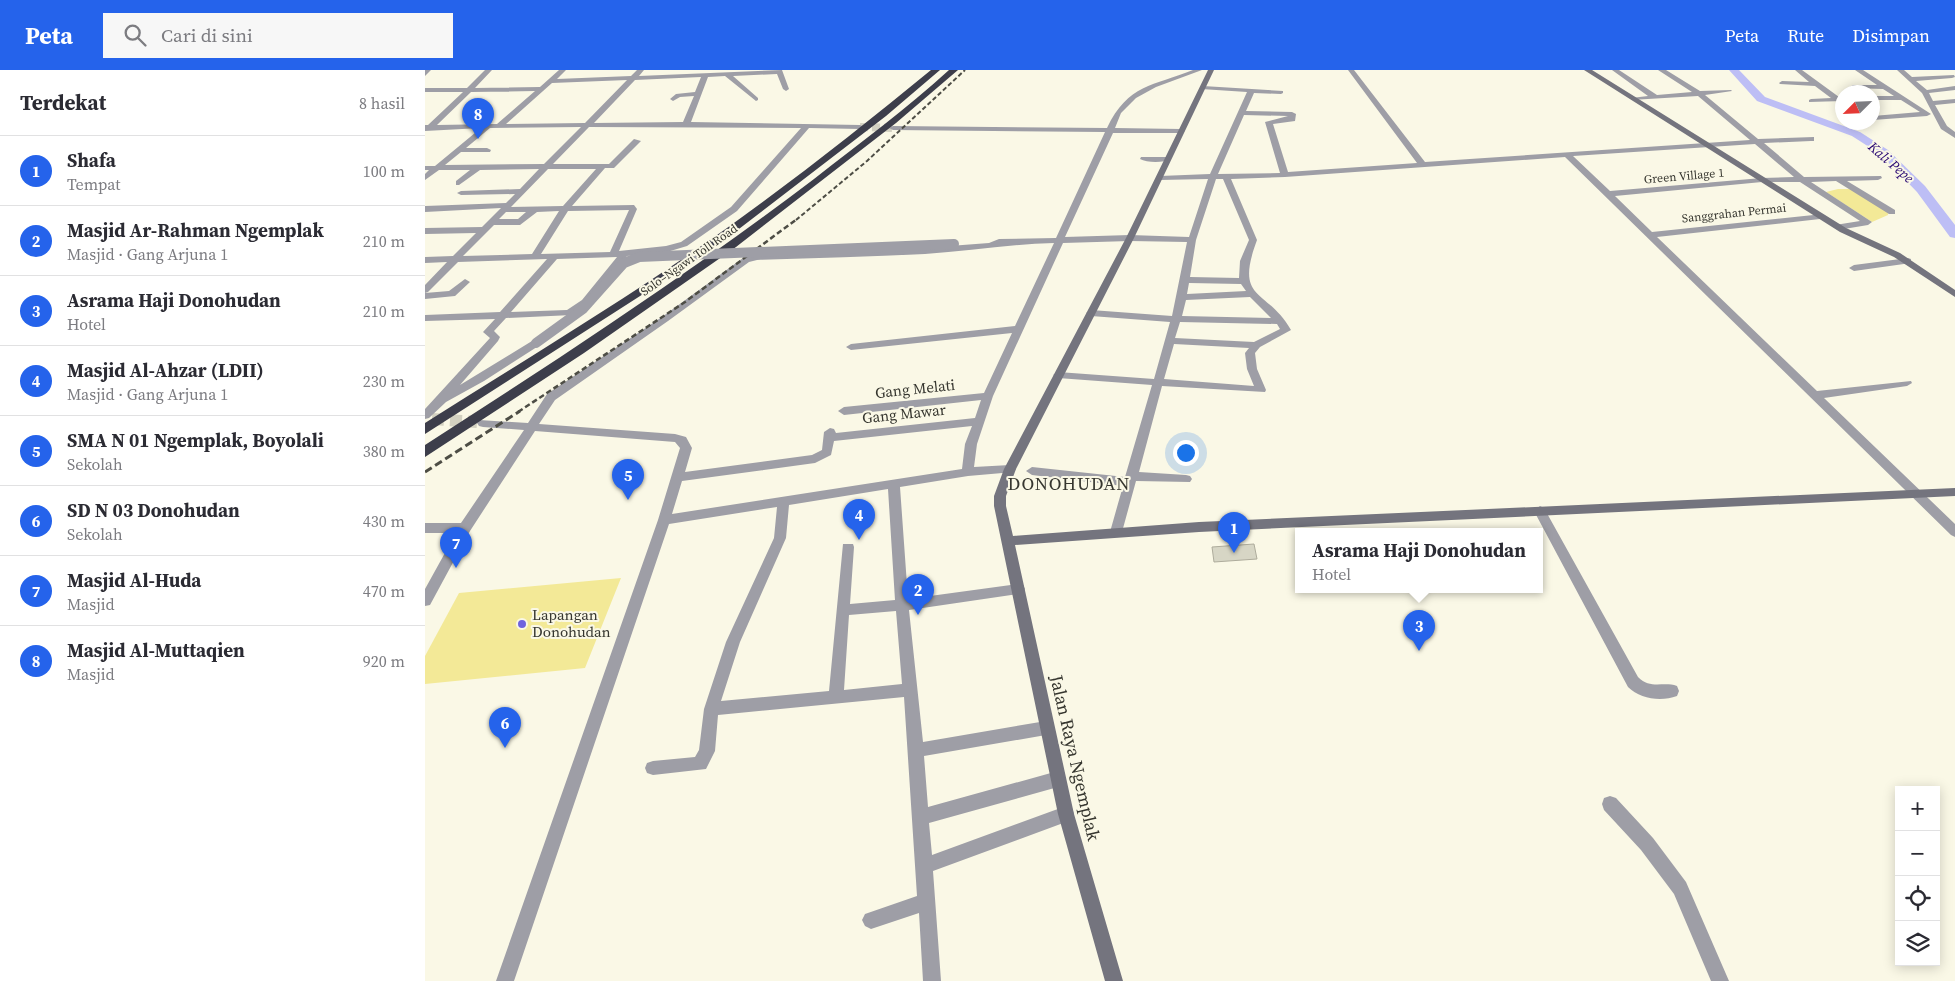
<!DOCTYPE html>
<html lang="id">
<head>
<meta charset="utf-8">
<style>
  body { margin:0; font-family:"Source Serif 4",serif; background:#f7f7f7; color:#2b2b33 }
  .controls { position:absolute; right:15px; bottom:15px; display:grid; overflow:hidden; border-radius:0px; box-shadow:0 2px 12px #0003 }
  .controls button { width:45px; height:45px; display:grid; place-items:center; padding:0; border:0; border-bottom:1px solid #e1e1e2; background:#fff; color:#2b2b33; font:25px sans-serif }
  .compass { position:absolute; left:1410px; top:15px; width:45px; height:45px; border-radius:50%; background:#fff; box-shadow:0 2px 12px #0003; rotate:246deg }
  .you { position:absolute; left:760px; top:382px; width:18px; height:18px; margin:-12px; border:4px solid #fff; border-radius:50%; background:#1a73e8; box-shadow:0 0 0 8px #1a73e833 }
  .badge { display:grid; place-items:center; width:32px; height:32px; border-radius:50%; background:#2563eb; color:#fff; font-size:16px; font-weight:700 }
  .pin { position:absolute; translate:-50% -41px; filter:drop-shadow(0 1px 2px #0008) }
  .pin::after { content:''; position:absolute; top:26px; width:18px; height:15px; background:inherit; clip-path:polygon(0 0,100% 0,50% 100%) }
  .popup { position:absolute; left:870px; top:458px; width:248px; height:65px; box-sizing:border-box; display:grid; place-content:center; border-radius:0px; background:#fff; filter:drop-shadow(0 1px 4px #0005); font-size:16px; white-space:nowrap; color:#7c7c81 }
  .popup b { font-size:19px; color:#2b2b33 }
  .popup::after { content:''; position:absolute; left:50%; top:100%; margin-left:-10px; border:10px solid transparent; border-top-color:#fff }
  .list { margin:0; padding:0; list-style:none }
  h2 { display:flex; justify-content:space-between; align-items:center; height:65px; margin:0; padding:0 20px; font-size:21px }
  h2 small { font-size:16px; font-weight:400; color:#7c7c81 }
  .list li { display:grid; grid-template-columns:32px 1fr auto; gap:15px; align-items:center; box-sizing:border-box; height:70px; padding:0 20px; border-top:1px solid #e1e1e2 }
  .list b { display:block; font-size:19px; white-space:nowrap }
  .list p { margin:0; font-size:16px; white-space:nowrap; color:#7c7c81 }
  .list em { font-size:16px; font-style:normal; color:#7c7c81 }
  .icon { flex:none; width:28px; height:28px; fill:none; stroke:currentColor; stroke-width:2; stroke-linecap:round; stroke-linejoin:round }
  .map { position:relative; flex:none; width:1530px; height:911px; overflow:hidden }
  header { display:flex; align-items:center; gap:30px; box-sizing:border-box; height:70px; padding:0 25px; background:#2563eb; color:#fff }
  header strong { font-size:24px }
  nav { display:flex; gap:28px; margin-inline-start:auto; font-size:18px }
  .search { width:350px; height:45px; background:#f7f7f7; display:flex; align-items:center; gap:12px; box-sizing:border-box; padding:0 18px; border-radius:0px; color:#7c7c81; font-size:19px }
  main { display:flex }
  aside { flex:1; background:#fff }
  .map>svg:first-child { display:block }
  .green { fill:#f3e997 }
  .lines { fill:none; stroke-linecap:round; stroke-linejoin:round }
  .river { fill:#bdbef5; fill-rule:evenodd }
  .building { fill:#d7d6c5; stroke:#aeac9c }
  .street-tunnel-far1 { stroke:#d3d1c1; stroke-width:8; stroke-dasharray:8 4; stroke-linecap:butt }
  .street-tunnel { stroke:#d3d1c1; stroke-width:12; stroke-dasharray:12 6; stroke-linecap:butt }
  .street { fill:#9e9ea6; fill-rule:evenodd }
  .secondary { fill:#74747e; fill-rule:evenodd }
  .highway { fill:#3d3e4b; fill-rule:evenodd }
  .rail-far2 { stroke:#4d4d45; stroke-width:2; stroke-dasharray:4.5 2.5; stroke-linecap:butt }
  .rail-far1 { stroke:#4d4d45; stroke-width:2.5; stroke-dasharray:5.5 3; stroke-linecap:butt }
  .rail { stroke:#4d4d45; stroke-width:3; stroke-dasharray:8 4; stroke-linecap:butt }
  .street-bridge { stroke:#9e9ea6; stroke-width:10 }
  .poi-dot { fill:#6e63de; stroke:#faf8e6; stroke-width:2 }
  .labels { text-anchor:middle; stroke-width:4; stroke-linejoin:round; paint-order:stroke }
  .far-street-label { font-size:12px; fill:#36362f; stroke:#faf8e6 }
  .far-water-label { font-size:14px; font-style:italic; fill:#270672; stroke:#faf8e6 }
  .street-label { font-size:15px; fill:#36362f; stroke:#faf8e6 }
  .poi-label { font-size:15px; fill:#36362f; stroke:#faf8e6; text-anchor:start }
  .quarter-label { font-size:18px; letter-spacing:1px; fill:#36362f; stroke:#faf8e6 }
  .near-street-label { font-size:18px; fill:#36362f; stroke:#faf8e6 }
</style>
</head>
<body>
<header>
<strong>Peta</strong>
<div class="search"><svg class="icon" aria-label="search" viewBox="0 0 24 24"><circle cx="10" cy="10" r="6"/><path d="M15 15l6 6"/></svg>Cari di sini</div>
<nav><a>Peta</a><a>Rute</a><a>Disimpan</a></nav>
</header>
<main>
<aside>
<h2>Terdekat<small>8 hasil</small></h2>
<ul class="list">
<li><span class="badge">1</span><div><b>Shafa</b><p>Tempat</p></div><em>100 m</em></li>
<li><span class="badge">2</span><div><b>Masjid Ar-Rahman Ngemplak</b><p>Masjid · Gang Arjuna 1</p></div><em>210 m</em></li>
<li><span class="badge">3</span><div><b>Asrama Haji Donohudan</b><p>Hotel</p></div><em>210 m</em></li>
<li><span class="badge">4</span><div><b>Masjid Al-Ahzar (LDII)</b><p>Masjid · Gang Arjuna 1</p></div><em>230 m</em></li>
<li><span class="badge">5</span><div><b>SMA N 01 Ngemplak, Boyolali</b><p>Sekolah</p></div><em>380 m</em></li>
<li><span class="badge">6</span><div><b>SD N 03 Donohudan</b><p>Sekolah</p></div><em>430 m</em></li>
<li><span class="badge">7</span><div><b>Masjid Al-Huda</b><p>Masjid</p></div><em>470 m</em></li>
<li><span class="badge">8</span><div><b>Masjid Al-Muttaqien</b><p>Masjid</p></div><em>920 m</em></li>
</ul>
</aside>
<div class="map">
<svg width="1530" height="911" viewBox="0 0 1530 911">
  <rect width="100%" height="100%" fill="#faf8e6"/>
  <!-- green -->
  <g class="green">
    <polygon points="1413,119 1427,119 1463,141 1463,145 1447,152 1401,122"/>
    <polygon points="196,508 160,598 0,614 0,586 34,523"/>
  </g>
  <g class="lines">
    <!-- river -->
    <polygon class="river" points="1304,0 1314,0 1340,27 1435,62 1463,80 1500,116 1530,155 1530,168 1525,167 1492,122 1455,84 1427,66 1332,31"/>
  </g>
  <!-- building -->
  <polygon class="building" points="829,474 832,489 789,492 787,477"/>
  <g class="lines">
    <!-- street-tunnel-far1 -->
    <polyline class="street-tunnel-far1" points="435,57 468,58"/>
    <!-- street-tunnel -->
    <polyline class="street-tunnel" points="7,349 52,352"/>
    <!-- street -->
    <g class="street">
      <polygon points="0,0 6,0 0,6"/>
      <path d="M60,0H67L50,18L115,17L134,0H141L132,9L206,6L212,0H219L214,6L357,0L364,19L361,21L358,19L352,4L308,6L333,28V30L331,31L300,6L283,7L266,52L435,55L439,57L435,59L384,58L312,141L262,176L242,182L202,186L163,234L147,245L81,248L69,261L75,267L73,271L35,315L107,271H115V275L59,311L21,332L4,348L0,349V339L65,268L58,262L70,249L0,251V245L75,242L122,189L33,192L3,222L0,223V215L22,192L0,193V187L28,186L51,163L0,164V158L57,157L76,138L0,142V136L81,133L90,124L36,125L32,123L36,121L95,119L114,99L55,100L34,115H31V111L45,100H14L0,110V104L4,100H0V96H10L56,58L0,61V55H3L38,22H0V18H42ZM276,7L270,22L251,24L245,29L248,31L255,27L269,26L258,52L169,53L210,10ZM202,10L160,53L81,54L127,13ZM110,21L72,54L12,55L46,22ZM156,57L119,94L20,95L36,82H65L66,80L62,78H41L65,58ZM164,57L376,58L306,137L256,172L241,176L194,181L212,139L209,135L147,136L180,98H189L216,71L209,69L184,94H128ZM123,99H171L138,136L86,137ZM204,140L185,182L116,184L143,141ZM134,141L107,184L38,186L69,155H95L112,142ZM81,142H101L93,149H74ZM192,187L157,230L142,240L86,242L132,189Z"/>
      <path d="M768,0H777L731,17L711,28L696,43L690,58L756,59L760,61L756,63H688L640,167L705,165L764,167L783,109L735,110L731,108L735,106L785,104L822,22L776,19L775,18L778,16L858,21V23L856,24L829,23L821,41L867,42L871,44L870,51L848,54L863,102L992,93L923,0H929L1000,92L1325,70L1273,26L1206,30V28L1223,26L1187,0H1194L1232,25L1267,22L1233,0H1241L1275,21L1306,20L1307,21L1280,25L1333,69L1389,67V71H1386L1339,73L1379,107L1456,106L1457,108L1453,110L1422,111L1470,140V144H1464L1411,111L1386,112L1447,152L1443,155L1413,160L1409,157L1410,155L1435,151L1375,112H1337L1190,126L1227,162L1398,144L1399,146L1395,149L1232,167L1392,321L1486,311L1487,313L1482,316L1399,328L1530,454V467L1526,465L1140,87L860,107L806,109L832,170C809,232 841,217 866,260L835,277L830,283L832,299L841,320L840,322L737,316L714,402L761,405L765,406L767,409L765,412L711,411L697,462L695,465H687L685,462L698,416L607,405L601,401L607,397L700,407L727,315L633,308L628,305L633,302L729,309L745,252L666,246L661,243L666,240L747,246L762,172L705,171L638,173L568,326L552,374L549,397L585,395L589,396L591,399L589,402L543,406L475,417L483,529L593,514L598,515L600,519L598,523L593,524L484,540L498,672L621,651L626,653L629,658L626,663L621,665L499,686L503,737L633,701L639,704L641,709L639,714L633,717L504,753L507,785L641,736L647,738L649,744L647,750L641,752L508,801L516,911H498L494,843L446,859L440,856L437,850L440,844L492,826L479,627L293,645L290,681L281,699L228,705L222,703L220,698L222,693L228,691L270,687L274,680L279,639L301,572L349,468L352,437L244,454L89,911H71L233,450L255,378L250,372L110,361L45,461L5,535L0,536V519L31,463H0V453H36L99,360L58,357L54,356L52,353L54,350L103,353L122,324L237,247L318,188L332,184L498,178L564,173L574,169L631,168L680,62L468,60L464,58L468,56L682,58C703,14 728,16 768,0ZM819,45L863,46L840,52L855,103L793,104ZM1330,74L1369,107L1337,108L1185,121L1148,86ZM791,109H798L824,170L815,191L814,208L765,207L771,170ZM629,173L590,256L426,274L421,277L426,280L587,263L559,323L419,337L413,341L419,345L556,330L550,348L411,363L409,359L405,358L399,362L397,380L387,385L260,402L267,378L261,367L250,364L114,354L130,330L243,251L324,192L332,190C388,188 444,187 500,184C543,181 586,174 629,173ZM764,213L816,214L821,221L762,224ZM825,227L846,248L757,246L761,230ZM755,252L852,254L855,259L829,272L750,268ZM749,274L824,278L820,283L822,299L829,316L739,309ZM547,356L540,374L537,399L247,444L257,411L390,393L406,385L409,371ZM463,419L470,530L425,534L429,477L428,474H418L404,621L296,631L315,572L361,468L364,435ZM471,541L477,614L419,620L424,545Z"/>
      <polygon points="1370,0 1377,0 1414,27 1418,27 1418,31 1384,32 1384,30 1386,29 1406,28 1390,16 1355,14 1354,13 1357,11 1384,12"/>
      <polygon points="1430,0 1438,0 1506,44 1502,46 1448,50 1448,46 1495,42 1476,30 1448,30 1448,26 1469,26 1458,19 1426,18 1425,17 1428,15 1452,15"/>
      <polygon points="1472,0 1479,0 1487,7 1529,5 1530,7 1527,8 1491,11 1502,20 1530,16 1530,20 1504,23 1508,31 1530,29 1530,33 1510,35 1522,56 1530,62 1530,68 1516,59 1497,23"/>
      <path d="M716,87H742L746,89C739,93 722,93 715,89Z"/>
      <polygon points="1483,188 1486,189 1486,193 1429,201 1424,198 1429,195"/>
      <polygon points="40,209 45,212 30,226 0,229 0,223 24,221"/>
      <path d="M1115,436L1119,438L1213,607C1226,620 1238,611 1252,616L1254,621L1252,626C1236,632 1215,629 1203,617L1109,441Z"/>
      <polygon points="1185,726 1191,728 1228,768 1261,812 1304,911 1286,911 1249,824 1216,780 1179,740 1177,734 1179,728"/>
    </g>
    <!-- secondary -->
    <g class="secondary">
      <polygon points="783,0 789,0 709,168 591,399 581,426 581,436 588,466 774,452 1530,418 1530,426 774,462 590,475 649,744 698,911 680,911 633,744 569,436 569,426 579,399 701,168"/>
      <polygon points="1159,0 1167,0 1421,158 1475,183 1530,220 1530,227 1469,187 1415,162"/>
    </g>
    <!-- highway -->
    <g class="highway">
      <path d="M506,0H515L461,46L310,162L226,219L0,364V353C101,289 205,227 302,158C372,108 440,54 506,0Z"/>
      <path d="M524,0H533L471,53L311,177L159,283L0,387V375C132,290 264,204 389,109C435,73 481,39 524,0Z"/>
    </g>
    <!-- rail-far2 -->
    <polyline class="rail-far2" points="371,150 442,91 540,0"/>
    <!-- rail-far1 -->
    <polyline class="rail-far1" points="93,342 260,232 372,149"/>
    <!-- rail -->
    <polyline class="rail" points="0,402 95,341"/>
    <!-- street-bridge -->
    <polyline class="street-bridge" points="111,273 158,239 199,193 214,187 529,174"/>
  </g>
  <!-- markers -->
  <circle class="poi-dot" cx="97" cy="554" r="5"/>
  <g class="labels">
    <!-- far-street labels -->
    <g class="far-street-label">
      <text transform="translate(1259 106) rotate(-5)" y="4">Green Village 1</text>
      <text transform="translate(1309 143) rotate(-6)" y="4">Sanggrahan Permai</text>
      <text transform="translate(264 190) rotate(-35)" y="4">Solo–Ngawi Toll Road</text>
    </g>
    <!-- far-water labels -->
    <g class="far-water-label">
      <text transform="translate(1466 92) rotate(41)" y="5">Kali Pepe</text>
    </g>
    <!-- street labels -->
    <g class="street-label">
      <text transform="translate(490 319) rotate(-6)" y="5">Gang Melati</text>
      <text transform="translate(479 344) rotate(-6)" y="5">Gang Mawar</text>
    </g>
    <!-- poi labels -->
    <g class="poi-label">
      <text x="107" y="550">Lapangan<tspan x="107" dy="17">Donohudan</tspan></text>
    </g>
    <!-- quarter labels -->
    <g class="quarter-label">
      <text x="644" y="420">DONOHUDAN</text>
    </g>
    <!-- near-street labels -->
    <g class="near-street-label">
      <text transform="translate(650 688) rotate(77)" y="6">Jalan Raya Ngemplak</text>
    </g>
  </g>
</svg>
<div class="controls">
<button>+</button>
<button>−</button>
<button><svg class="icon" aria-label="locate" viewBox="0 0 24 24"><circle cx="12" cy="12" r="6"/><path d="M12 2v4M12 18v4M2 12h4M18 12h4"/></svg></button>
<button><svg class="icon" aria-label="layers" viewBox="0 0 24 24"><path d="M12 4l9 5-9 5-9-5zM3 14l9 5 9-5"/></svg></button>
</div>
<svg class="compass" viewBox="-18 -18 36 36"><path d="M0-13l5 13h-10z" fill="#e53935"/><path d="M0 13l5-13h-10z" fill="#7c7c81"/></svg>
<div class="you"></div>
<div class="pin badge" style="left:809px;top:483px">1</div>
<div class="pin badge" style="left:493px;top:545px">2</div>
<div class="pin badge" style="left:994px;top:581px">3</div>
<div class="popup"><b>Asrama Haji Donohudan</b>Hotel</div>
<div class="pin badge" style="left:434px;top:470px">4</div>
<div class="pin badge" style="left:203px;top:430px">5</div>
<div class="pin badge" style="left:80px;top:678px">6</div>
<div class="pin badge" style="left:31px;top:498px">7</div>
<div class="pin badge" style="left:53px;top:69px">8</div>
</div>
</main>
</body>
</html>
